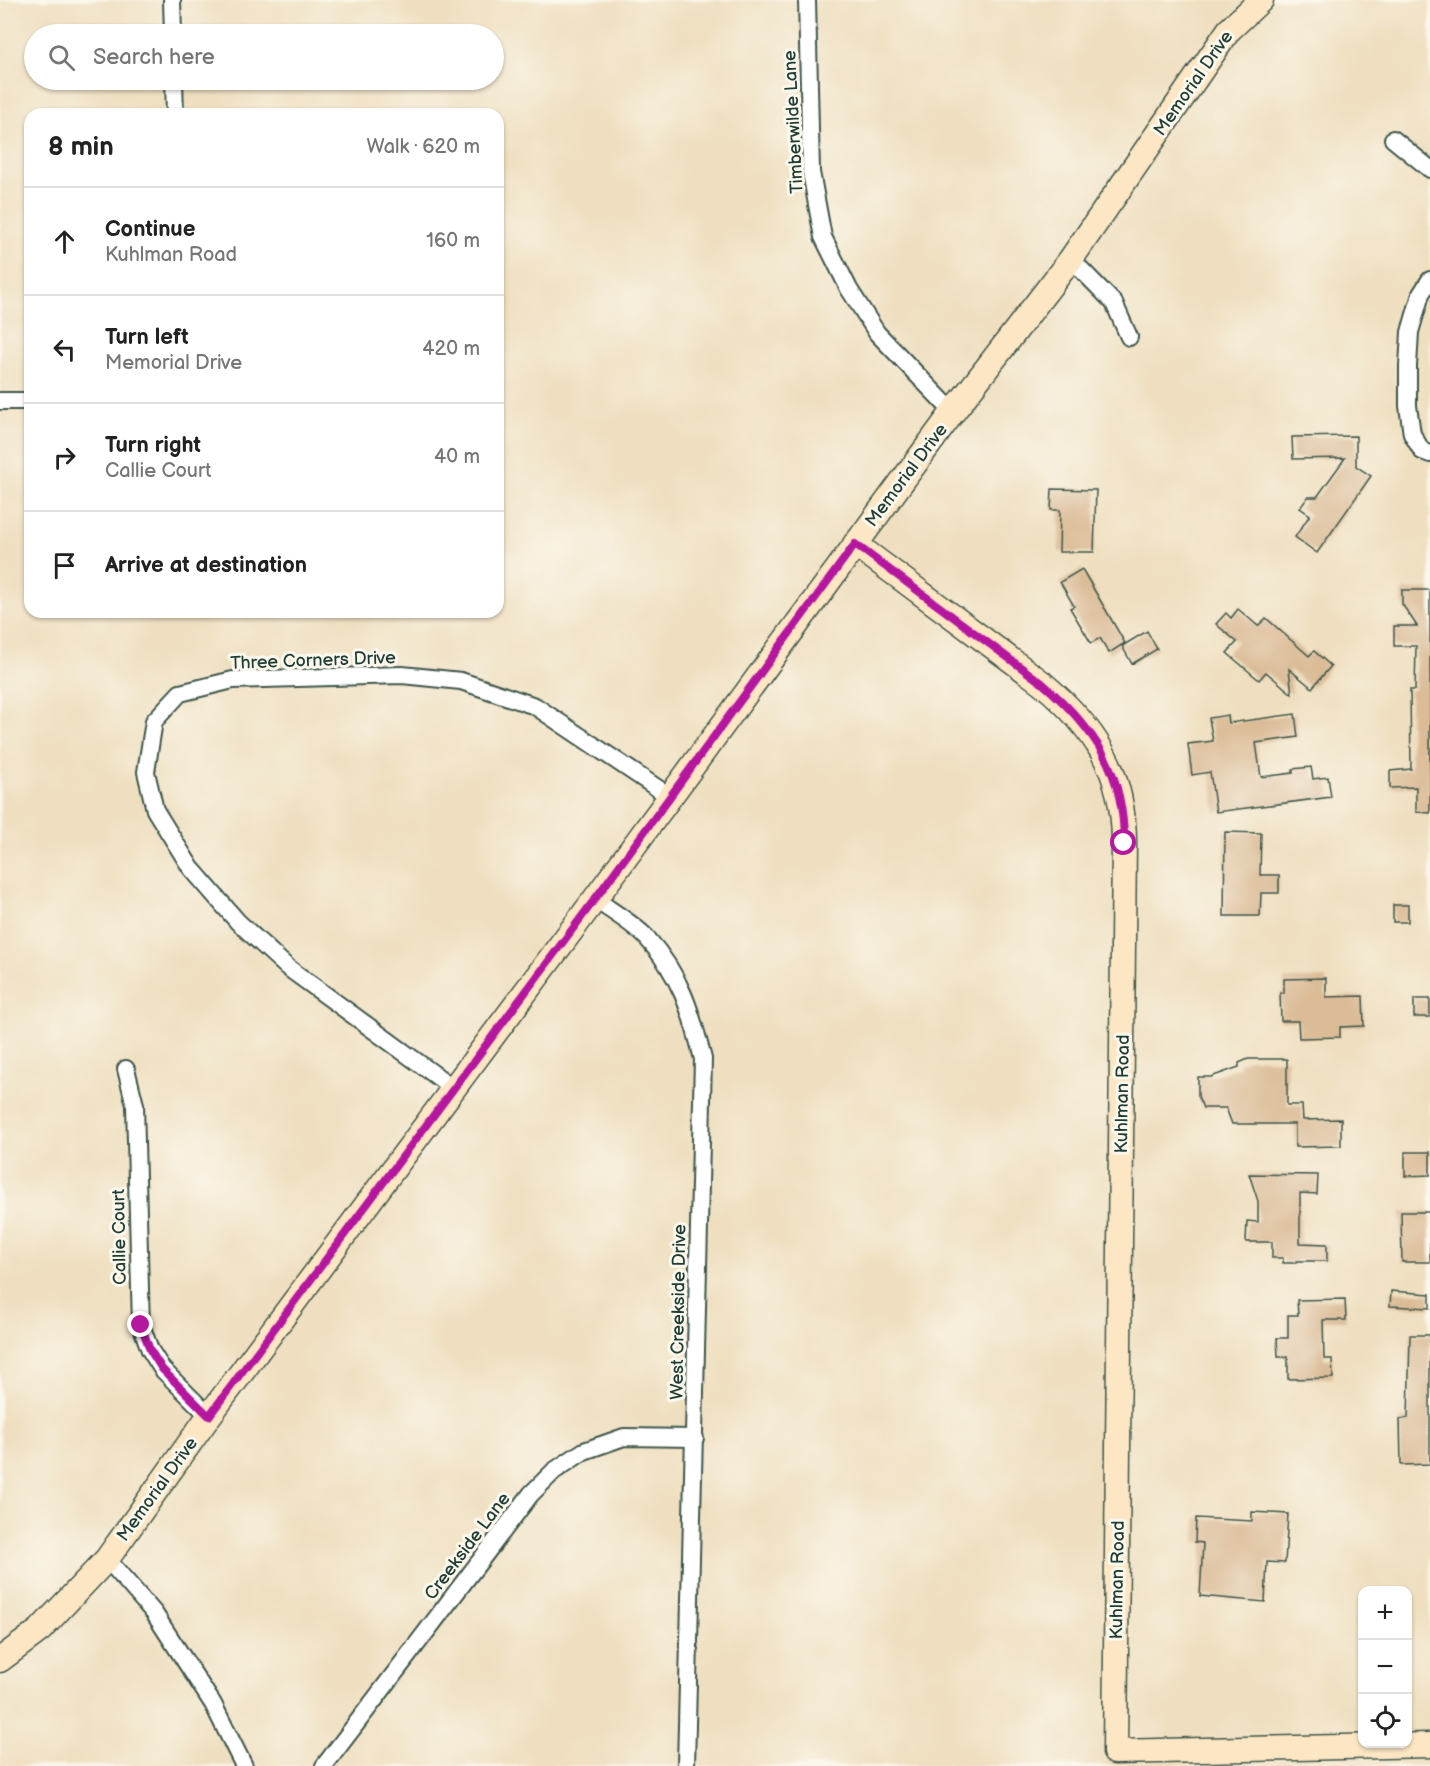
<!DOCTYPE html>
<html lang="en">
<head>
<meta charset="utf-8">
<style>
  body { margin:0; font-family:"Balsamiq Sans",sans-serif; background:#f2f2f2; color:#222 }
  .controls { position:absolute; right:18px; bottom:18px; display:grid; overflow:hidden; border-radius:12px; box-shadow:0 2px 4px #0004 }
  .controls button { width:54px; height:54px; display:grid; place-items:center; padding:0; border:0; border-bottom:2px solid #e0e0e0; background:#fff; color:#222; font:30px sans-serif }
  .stop { position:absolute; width:18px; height:18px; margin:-14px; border:4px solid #b5179e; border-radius:50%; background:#fff }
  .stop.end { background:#b5179e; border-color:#fff; box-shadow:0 2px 6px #0008 }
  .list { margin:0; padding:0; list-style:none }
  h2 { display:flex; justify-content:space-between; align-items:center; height:78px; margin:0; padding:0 24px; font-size:26px }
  h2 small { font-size:20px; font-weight:400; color:#767676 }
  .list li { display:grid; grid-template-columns:39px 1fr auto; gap:18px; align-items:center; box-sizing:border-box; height:108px; padding:0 24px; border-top:2px solid #e0e0e0 }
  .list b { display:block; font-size:22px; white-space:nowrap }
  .list p { margin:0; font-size:20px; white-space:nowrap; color:#767676 }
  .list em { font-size:20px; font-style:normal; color:#767676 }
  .icon { flex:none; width:33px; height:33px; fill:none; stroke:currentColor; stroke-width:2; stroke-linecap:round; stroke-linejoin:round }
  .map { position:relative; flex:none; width:1430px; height:1766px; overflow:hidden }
  .search { position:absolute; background:#fff; box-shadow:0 2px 4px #0004; left:24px; top:24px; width:480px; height:66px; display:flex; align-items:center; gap:15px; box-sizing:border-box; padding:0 21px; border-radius:33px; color:#767676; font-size:22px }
  .panel { position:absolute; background:#fff; box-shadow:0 2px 4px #0004; left:24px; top:108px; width:480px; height:510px; border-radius:18px }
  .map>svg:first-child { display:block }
  .building { fill:#dbbc97 }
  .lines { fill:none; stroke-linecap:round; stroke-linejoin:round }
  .street-casing { stroke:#3e5549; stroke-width:20 }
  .secondary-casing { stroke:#3e5549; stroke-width:27 }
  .street { stroke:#fff; stroke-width:16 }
  .secondary { stroke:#fce6c4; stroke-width:24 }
  .route { stroke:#b5179e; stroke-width:8 }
  .labels { text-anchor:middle; stroke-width:6; stroke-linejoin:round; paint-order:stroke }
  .street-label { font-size:18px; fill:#1f3d34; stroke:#fbf7ec }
</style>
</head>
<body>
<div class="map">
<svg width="1430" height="1766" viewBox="0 0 1430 1766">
  <rect width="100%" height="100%" fill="#fbf7ec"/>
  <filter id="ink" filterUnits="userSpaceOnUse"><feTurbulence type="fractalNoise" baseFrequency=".0167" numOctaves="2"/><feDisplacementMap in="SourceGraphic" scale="12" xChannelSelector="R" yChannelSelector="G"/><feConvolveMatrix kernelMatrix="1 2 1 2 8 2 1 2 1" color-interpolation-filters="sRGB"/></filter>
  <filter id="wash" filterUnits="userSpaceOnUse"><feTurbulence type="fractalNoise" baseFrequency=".008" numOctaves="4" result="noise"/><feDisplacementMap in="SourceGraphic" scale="24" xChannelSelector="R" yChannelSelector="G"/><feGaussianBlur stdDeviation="1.35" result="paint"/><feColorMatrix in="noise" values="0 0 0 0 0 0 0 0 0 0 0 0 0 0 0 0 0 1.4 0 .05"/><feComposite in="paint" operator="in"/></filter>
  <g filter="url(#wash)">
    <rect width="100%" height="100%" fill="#efdfc0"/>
    <g id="blocks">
      <!-- building -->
      <g class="building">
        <polygon points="1356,436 1356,466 1371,476 1317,553 1295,537 1310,515 1300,508 1308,497 1317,497 1345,458 1293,459 1292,437"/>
        <polygon points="1052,489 1096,490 1094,552 1059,552 1060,510 1051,510"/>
        <polygon points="1082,569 1125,643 1109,653 1100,638 1091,643 1070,608 1074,606 1060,582"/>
        <polygon points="1402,590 1430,590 1430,813 1416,812 1416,787 1390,788 1390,771 1411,769 1410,690 1415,690 1416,646 1394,646 1394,626 1417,626 1402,604"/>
        <polygon points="1238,609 1258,626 1266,618 1309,656 1314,651 1331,666 1312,688 1289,669 1292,694 1266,672 1259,680 1227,653 1237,642 1216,624 1226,613 1231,618"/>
        <polygon points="1147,631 1157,649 1132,664 1122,646"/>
        <polygon points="1295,714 1298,737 1256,743 1261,777 1293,773 1293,769 1311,767 1313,779 1328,777 1331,797 1216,812 1210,772 1192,775 1188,744 1213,741 1209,718 1228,715 1229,723"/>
        <polygon points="1225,832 1261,833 1260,875 1279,875 1279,893 1261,893 1260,916 1224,916"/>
        <rect x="1393" y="905" width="15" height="17"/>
        <polygon points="1326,978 1326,997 1363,996 1364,1026 1340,1027 1340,1037 1299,1038 1298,1021 1281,1021 1280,993 1284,993 1284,979"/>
        <rect x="1414" y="999" width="16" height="18"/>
        <polygon points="1248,1059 1287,1059 1287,1105 1302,1105 1303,1120 1341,1119 1341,1146 1295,1147 1295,1124 1232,1124 1226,1108 1203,1108 1198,1096 1198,1077 1211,1077 1239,1067 1239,1063"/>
        <polygon points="1405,1152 1430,1152 1430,1175 1405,1176"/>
        <polygon points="1249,1174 1318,1175 1317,1194 1300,1193 1300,1243 1327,1244 1327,1261 1296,1261 1296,1263 1283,1263 1283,1258 1272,1258 1272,1242 1246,1242 1247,1221 1258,1222 1258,1201"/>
        <polygon points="1401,1212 1430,1212 1430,1262 1402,1262"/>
        <polygon points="1391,1291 1430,1294 1430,1308 1390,1306"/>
        <polygon points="1345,1299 1346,1320 1323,1320 1324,1359 1332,1359 1333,1378 1288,1379 1288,1357 1278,1357 1277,1338 1288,1338 1288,1315 1298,1315 1297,1300"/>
        <polygon points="1410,1335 1430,1335 1430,1464 1401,1465 1400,1419 1408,1418"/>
        <polygon points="1252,1512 1288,1514 1285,1563 1267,1562 1265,1602 1200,1596 1203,1543 1195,1542 1196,1518 1252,1521"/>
      </g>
    </g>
  </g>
  <g filter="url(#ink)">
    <use href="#blocks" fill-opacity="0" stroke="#3e5549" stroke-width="1.5"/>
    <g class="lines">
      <defs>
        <g id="street">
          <polyline points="172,0 173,34"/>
          <polyline points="807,0 811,172 823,237 849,289 877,333 953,412"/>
          <polyline points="174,80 175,114"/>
          <polyline points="1393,139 1430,169"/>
          <polyline points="1071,259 1114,303 1129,337"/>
          <polyline points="1430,280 1421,294 1410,332 1408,366 1408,406 1412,434 1422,451 1430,454"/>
          <polyline points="0,401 30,401"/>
          <path d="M595,899C611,911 633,923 647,938C681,976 691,1011 703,1059L686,1766"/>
          <polyline points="126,1069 135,1105 141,1325 150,1350 162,1369 209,1416"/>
          <polyline points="453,1088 287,967 238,922 191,868 155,810 146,772 154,721 180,693 233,680 402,675 461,681 535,706 669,796"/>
          <polyline points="107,1559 154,1613 213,1704 244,1766"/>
          <polyline points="324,1766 531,1494 554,1471 584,1451 624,1437 695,1438"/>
        </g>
        <g id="secondary">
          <path d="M855,544L1042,683C1095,728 1124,771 1124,843L1115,1752L1430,1745"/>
          <polyline points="0,1660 40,1630 107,1559 209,1416 595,899 953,412 1071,259 1229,30 1261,0"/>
        </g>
      </defs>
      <!-- street casing -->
      <use href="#street" class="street-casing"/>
      <!-- secondary casing -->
      <use href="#secondary" class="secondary-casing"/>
      <!-- street -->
      <use href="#street" class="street"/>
      <!-- secondary -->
      <use href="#secondary" class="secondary"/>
    </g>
  </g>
  <g class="lines" filter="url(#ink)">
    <!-- route -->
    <path class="route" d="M141,1325L150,1350L162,1369L209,1416L595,899L855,544L1042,683C1095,729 1124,771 1124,843"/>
  </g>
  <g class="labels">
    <!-- street labels -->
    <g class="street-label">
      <text transform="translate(1193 83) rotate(-55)" y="6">Memorial Drive</text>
      <text transform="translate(793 122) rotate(-93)" y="6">Timberwilde Lane</text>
      <text transform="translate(906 475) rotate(-53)" y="6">Memorial Drive</text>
      <text transform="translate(313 660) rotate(-2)" y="6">Three Corners Drive</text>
      <text transform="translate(1122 1094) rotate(-89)" y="6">Kuhlman Road</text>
      <text transform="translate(119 1237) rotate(-91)" y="6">Callie Court</text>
      <text transform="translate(678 1312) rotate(-89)" y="6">West Creekside Drive</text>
      <text transform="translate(157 1489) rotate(-54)" y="6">Memorial Drive</text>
      <text transform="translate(467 1546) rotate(-53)" y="6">Creekside Lane</text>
      <text transform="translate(1117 1580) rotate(-89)" y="6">Kuhlman Road</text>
    </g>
  </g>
</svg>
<div class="controls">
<button>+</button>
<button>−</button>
<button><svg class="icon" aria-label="locate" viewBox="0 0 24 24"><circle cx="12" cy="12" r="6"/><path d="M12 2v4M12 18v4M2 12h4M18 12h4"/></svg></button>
</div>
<div class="stop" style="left:1124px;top:843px"></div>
<div class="stop end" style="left:141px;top:1325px"></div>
<div class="search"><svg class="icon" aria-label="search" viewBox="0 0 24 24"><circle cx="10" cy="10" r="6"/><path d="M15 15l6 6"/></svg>Search here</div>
<section class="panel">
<h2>8 min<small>Walk · 620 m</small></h2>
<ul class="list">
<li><svg class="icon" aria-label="ahead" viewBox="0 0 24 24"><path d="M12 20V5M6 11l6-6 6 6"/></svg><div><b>Continue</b><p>Kuhlman Road</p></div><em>160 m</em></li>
<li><svg class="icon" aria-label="left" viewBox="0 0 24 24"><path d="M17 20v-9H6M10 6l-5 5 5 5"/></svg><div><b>Turn left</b><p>Memorial Drive</p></div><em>420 m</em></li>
<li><svg class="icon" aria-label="right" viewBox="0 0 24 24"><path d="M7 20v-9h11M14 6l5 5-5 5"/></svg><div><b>Turn right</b><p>Callie Court</p></div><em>40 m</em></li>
<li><svg class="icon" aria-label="arrive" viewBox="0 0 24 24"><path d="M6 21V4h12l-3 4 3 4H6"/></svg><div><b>Arrive at destination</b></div></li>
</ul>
</section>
</div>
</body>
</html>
